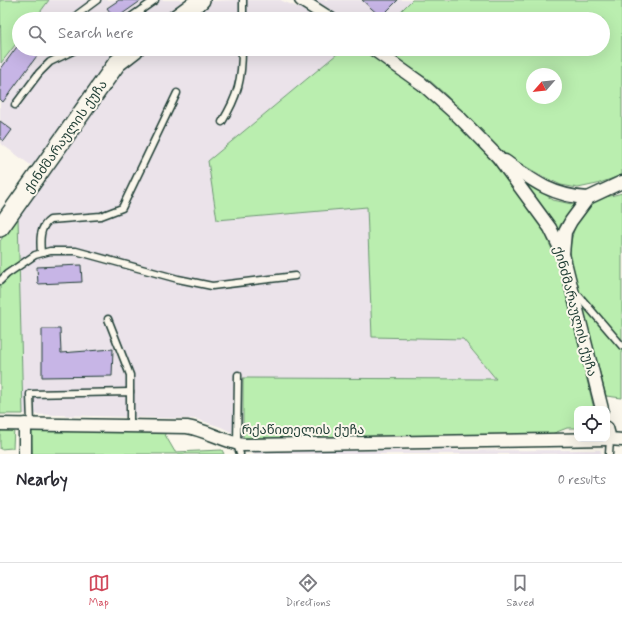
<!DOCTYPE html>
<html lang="en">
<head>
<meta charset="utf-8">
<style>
  body { margin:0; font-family:Mynerve,"Noto Sans Georgian",sans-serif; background:#f7f7f7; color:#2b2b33 }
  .controls { position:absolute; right:12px; bottom:12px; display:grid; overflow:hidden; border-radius:8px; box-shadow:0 4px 16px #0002 }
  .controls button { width:36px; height:36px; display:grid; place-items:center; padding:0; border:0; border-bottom:1px solid #e1e1e2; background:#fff; color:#2b2b33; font:20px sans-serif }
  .compass { position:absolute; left:526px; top:68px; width:36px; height:36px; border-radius:50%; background:#fff; box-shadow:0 4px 16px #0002; rotate:242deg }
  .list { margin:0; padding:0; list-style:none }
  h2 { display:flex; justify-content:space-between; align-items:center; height:52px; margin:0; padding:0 16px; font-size:17px }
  h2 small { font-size:13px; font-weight:400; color:#7c7c81 }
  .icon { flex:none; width:22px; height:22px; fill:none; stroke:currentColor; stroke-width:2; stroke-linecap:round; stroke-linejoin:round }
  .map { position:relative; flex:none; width:622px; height:454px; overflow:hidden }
  .search { position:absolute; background:#fff; box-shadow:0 4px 16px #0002; left:12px; right:12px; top:12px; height:44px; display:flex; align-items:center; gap:10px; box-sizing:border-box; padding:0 14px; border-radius:22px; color:#7c7c81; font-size:15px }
  .sheet { height:108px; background:#fff }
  nav { display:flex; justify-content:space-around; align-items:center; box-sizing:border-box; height:56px; border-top:1px solid #e1e1e2; background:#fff; font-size:11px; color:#7c7c81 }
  nav a { display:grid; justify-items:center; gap:2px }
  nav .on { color:#d1495b }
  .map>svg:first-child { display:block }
  .built { fill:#ebe3ea }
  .green { fill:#baeeaf; stroke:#6c9672; fill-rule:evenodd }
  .building { fill:#c7b5e6; stroke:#1f3d34 }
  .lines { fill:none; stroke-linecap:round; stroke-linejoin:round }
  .service-casing { stroke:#1f3d34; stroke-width:9 }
  .minor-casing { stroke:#1f3d34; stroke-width:15 }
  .secondary-casing { stroke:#1f3d34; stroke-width:20 }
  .service { stroke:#fbf7ec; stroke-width:6 }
  .minor { stroke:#fbf7ec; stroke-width:12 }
  .secondary { stroke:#fbf7ec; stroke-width:17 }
  .labels { text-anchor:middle; stroke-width:4; stroke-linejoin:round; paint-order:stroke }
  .street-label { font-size:13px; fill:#1f3d34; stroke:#fbf7ec }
</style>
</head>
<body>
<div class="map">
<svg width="622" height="454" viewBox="0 0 622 454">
  <rect width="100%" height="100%" fill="#fbf7ec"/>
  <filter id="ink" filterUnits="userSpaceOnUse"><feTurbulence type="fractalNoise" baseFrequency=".025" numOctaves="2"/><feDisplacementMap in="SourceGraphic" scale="8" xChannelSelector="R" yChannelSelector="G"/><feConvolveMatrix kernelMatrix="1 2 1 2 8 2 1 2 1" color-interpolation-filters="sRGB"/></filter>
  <g filter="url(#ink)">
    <!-- built -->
    <g class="built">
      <polygon points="49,0 189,0 165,19 35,19"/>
      <polygon points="236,0 280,0 307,11 319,19 187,19 210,1"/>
      <polygon points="313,0 412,0 393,19 339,19"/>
      <polygon points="19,40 19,49 126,49 36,169 0,143 0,65"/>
      <polygon points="149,49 343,49 209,161 217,220 367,207 373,337 463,339 496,379 244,378 243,438 221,427 196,419 23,414 18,217 100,99 125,68"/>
      <polygon points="600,450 602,454 251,454 256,451"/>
    </g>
    <!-- green -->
    <g class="green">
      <polygon points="0,0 49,0 35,19 19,19 19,40 1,63"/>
      <path d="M412,0H622V175L597,184L578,188L561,185L542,176L506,155L479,131L447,96L428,79L382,49H603V19H393ZM532,74H556V98H532Z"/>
      <polygon points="343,49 362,49 417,87 458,123 503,174 543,229 561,270 594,409 577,409 577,428 567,428 544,437 243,438 243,378 496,379 463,339 372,337 367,207 217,220 208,161"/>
      <polygon points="510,170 553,200 576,205 560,225 560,238"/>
      <path d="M622,193V398L606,396L569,256C570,242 577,209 591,202C600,197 613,196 622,193Z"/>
      <polygon points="18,217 23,414 0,414 0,241"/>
      <polygon points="0,428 14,428 13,448 0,449"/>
      <polygon points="31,428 164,433 175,452 222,450 224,454 32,454"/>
    </g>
    <!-- building -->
    <g class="building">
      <polygon points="119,0 142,0 115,19 107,8"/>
      <polygon points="362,0 398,0 381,17"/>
      <polygon points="19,44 19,49 42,49 3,102 0,99 0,70"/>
      <polygon points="0,121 12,130 4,141 0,138"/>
      <polygon points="81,265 82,282 38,284 37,267"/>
      <polygon points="42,329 60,329 61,353 113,349 112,376 42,377"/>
    </g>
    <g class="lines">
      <defs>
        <g id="service">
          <polyline points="78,14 97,0"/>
          <polyline points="128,19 155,0"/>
          <polyline points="140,19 141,10"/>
          <polyline points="243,19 243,0"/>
          <polyline points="15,105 39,73 50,62 77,49"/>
          <path d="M222,122C238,96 242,79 242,49"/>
          <path d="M41,253C40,241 39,227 50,220L101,216L122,208L177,93"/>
          <polyline points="0,281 7,274 35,255 50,251 76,251 178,279 212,286 295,276"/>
          <polyline points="573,296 579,296 622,346"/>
          <polyline points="108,319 130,375 130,392"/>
          <polyline points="238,375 237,444 240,454"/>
          <polyline points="31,424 30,394 130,392 130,426"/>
          <polyline points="609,454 610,439"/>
        </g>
        <g id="minor">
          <polyline points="301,0 331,19"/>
          <polyline points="373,49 422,84 459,117 498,157 550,228 563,254 602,409"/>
          <path d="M505,161C533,181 552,196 588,198"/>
          <polyline points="563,254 565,232 571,221 588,198 622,182"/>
          <path d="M0,424L187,427C206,430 223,441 243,445L610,439"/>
          <polyline points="607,428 610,439 622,440"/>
          <polyline points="25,454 25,424"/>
        </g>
        <g id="secondary">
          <polyline points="175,19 201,0"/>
          <polyline points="0,228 117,63 135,49"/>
        </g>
      </defs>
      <!-- service casing -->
      <use href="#service" class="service-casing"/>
      <!-- minor casing -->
      <use href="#minor" class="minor-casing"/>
      <!-- secondary casing -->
      <use href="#secondary" class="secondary-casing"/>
      <!-- service -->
      <use href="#service" class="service"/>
      <!-- minor -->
      <use href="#minor" class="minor"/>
      <!-- secondary -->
      <use href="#secondary" class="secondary"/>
    </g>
  </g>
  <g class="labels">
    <!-- street labels -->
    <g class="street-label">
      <text transform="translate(65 136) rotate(-55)" y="5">ქინძმარაულის ქუჩა</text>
      <text transform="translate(576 311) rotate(75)" y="5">ქინძმარაულის ქუჩა</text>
      <text x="303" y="434">რქაწითელის ქუჩა</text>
    </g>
  </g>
</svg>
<div class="controls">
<button><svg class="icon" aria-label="locate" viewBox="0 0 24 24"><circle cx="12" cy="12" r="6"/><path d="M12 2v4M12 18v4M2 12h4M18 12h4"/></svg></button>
</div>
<svg class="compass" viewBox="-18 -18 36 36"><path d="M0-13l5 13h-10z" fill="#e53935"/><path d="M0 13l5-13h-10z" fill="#7c7c81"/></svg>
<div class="search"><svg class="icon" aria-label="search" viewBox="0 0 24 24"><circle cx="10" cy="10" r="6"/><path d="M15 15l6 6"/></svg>Search here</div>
</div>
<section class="sheet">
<h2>Nearby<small>0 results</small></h2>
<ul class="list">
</ul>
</section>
<nav>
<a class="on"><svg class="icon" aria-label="map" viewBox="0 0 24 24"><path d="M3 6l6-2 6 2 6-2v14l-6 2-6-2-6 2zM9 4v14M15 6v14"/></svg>Map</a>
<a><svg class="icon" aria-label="directions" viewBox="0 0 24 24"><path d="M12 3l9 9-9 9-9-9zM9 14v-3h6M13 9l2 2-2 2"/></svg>Directions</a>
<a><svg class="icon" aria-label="saved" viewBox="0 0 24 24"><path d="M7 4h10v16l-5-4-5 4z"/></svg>Saved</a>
</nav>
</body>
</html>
